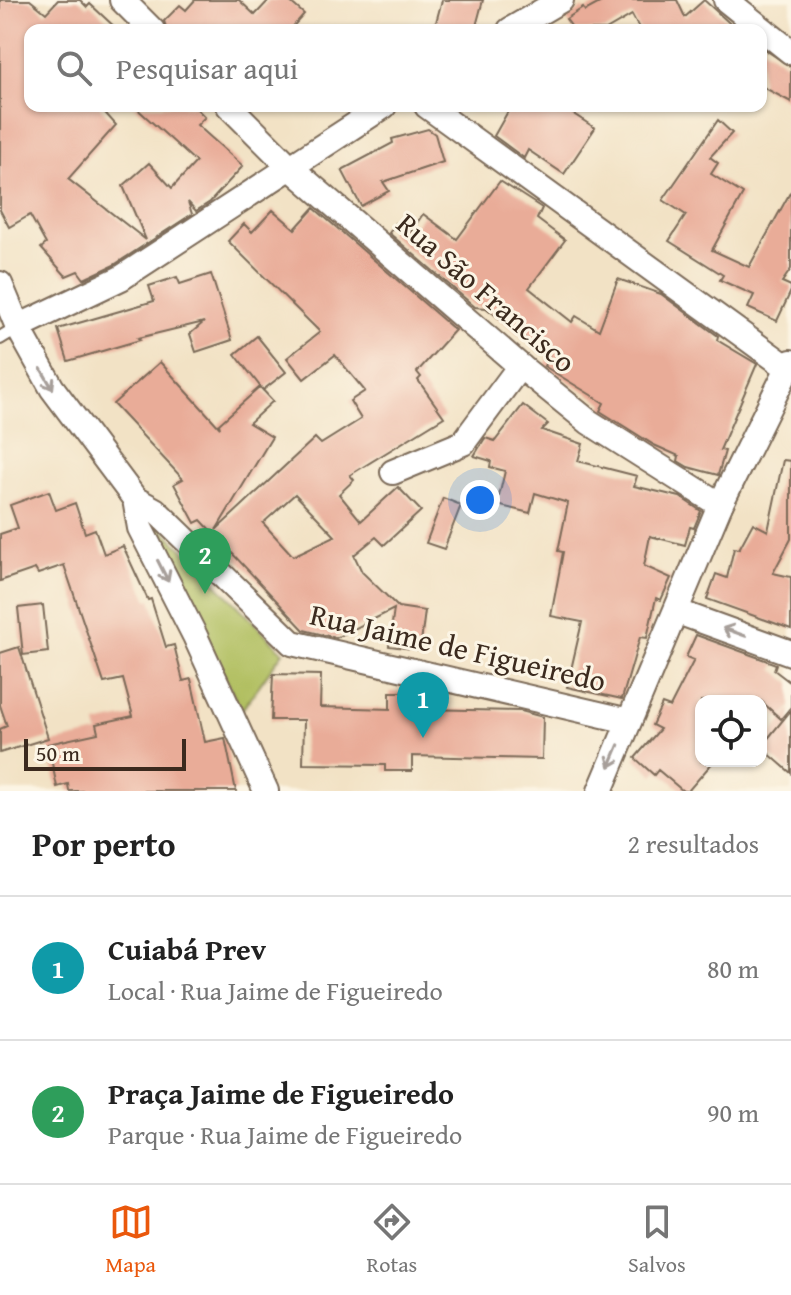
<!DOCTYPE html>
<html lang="pt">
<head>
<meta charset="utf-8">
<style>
  body { margin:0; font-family:"Gentium Book Plus",serif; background:#f2f2f2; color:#222 }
  .controls { position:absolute; right:24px; bottom:24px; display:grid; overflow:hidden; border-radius:16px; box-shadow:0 2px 6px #0004 }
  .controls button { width:72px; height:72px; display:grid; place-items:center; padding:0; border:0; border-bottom:2px solid #e0e0e0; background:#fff; color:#222; font:40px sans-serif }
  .scale { position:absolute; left:24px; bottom:20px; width:162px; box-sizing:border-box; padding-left:8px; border:4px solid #3b2a1e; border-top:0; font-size:22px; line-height:28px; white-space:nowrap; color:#3b2a1e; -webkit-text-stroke:6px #fcf5e5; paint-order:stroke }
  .you { position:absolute; left:480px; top:500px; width:28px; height:28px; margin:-20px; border:6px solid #fff; border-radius:50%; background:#1a73e8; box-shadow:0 0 0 12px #1a73e833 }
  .badge { display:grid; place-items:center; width:52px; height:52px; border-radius:50%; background:#ea580c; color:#fff; font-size:26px; font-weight:700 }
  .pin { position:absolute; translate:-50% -66px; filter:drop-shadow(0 2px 4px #0008) }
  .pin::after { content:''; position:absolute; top:42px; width:28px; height:24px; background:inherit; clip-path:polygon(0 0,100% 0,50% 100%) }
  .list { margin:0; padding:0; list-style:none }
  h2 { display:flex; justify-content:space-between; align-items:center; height:104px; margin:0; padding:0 32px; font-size:34px }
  h2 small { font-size:26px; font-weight:400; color:#767676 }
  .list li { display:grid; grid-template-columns:52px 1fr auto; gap:24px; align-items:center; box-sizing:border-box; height:144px; padding:0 32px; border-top:2px solid #e0e0e0 }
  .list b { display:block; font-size:30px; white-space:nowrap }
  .list p { margin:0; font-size:26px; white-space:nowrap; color:#767676 }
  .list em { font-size:26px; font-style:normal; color:#767676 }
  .icon { flex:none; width:44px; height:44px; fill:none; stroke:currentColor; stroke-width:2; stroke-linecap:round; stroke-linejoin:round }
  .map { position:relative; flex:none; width:791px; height:791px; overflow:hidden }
  .search { position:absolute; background:#fff; box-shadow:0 2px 6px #0004; left:24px; right:24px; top:24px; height:88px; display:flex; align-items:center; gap:20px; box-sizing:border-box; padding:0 28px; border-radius:16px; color:#767676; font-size:30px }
  .sheet { height:392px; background:#fff }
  nav { display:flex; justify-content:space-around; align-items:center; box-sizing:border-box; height:112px; border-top:2px solid #e0e0e0; background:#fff; font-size:22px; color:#767676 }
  nav a { display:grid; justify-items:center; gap:4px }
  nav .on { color:#ea580c }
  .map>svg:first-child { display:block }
  .green { fill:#b1bf61; stroke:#767440; stroke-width:2 }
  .building { fill:#e9ac98; fill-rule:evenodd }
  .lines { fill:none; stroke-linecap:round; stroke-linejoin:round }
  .lane-casing { stroke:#7b6a58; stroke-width:16 }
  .street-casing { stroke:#7b6a58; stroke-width:28 }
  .lane { stroke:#fff; stroke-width:12 }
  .street { stroke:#fff; stroke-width:24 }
  .oneway { stroke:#a79f9a }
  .labels { text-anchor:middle; stroke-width:6; stroke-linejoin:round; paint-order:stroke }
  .street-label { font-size:30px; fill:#3b2a1e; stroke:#fcf5e5 }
</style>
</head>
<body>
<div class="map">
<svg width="791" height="791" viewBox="0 0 791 791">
  <rect width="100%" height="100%" fill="#fcf5e5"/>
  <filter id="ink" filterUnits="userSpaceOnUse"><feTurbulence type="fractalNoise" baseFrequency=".0125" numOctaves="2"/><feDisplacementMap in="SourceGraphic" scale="16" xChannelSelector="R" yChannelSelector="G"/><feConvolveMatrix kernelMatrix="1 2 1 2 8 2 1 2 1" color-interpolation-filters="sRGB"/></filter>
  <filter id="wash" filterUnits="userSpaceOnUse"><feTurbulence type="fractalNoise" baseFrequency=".006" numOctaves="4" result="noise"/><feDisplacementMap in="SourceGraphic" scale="32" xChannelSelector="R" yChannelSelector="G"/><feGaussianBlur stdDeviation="1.8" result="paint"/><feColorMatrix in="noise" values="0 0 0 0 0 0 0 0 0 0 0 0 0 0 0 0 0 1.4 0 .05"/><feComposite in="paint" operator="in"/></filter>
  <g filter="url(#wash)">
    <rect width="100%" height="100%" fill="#f2e2c5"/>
    <!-- green -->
    <polygon class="green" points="148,514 283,652 241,711"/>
    <g id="blocks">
      <!-- building -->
      <g class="building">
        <polygon points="0,0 30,0 46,13 58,0 80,0 87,7 90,4 118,30 30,30 30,106 99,106 116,125 68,179 146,240 123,186 149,163 172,188 196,162 134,106 194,106 205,117 197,125 243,166 210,202 196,211 188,202 192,214 114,265 84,279 78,271 66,276 41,248 46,244 30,215 9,227 0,210"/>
        <polygon points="195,0 239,0 255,15 269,0 288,0 304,14 290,30 167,30 164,21 180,5 186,10"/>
        <polygon points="442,0 483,0 475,30 434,30"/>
        <polygon points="605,0 677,0 685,17 704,0 737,30 640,30 632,15 606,30 574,30 566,19 583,8 585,11"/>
        <polygon points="761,47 791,67 791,102 761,86"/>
        <polygon points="511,106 561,106 595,128 564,174 528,150 524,158 494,136"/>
        <polygon points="718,120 732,133 710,157 718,163 711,174 743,194 712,250 749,267 791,191 791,269 782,282 791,286 791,291 777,321 748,308 754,295 720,280 723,275 669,241 686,215 663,200"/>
        <polygon points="428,129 435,134 443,162 383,182 389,191 361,206 342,170 393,143 392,139"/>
        <polygon points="500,181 542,208 537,219 565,240 529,288 572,322 576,316 599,330 618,279 661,294 718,336 717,340 757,364 720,450 725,451 718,475 688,467 678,461 679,456 654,445 600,411 604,403 544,366 549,357 486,308 475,307 389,233 396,223 410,233 423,214 457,239"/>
        <path d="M314,208L455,330L417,372L421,377L418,380L444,417L350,475L354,480L339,494L361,521L398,487L421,511L384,545L376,537L354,555L362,572L398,607L425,611L420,650L389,646L394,609L336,638L304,630L201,520L195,523L174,484L183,479L113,404L160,362L220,428L219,424L260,387L273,401L249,423L272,437L216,530L315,438L321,444L361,419L350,401L365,391L335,355L304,379L287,358L320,332L228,241L244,224L252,232L273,210L295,229ZM295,494L335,536L293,556L263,523Z"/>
        <polygon points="211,274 232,340 196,352 190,334 204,322 138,338 140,340 68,361 58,329 154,301 149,286 177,277 180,284"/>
        <polygon points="257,336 286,372 263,390 235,354"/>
        <polygon points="523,405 548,424 542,430 583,444 578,461 637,476 634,486 680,497 701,511 694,528 690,527 685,545 650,536 644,566 671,578 661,600 656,598 647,638 640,637 622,699 567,687 582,622 551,616 563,552 558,551 568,503 535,493 530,513 497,505 505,471 490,467 491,461 474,456 485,438 495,441"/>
        <polygon points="783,460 791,461 791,539 773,573 791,577 791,629 707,599 716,574 727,578 734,548 739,549 753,523 768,531"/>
        <polygon points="49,491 56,510 75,503 85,533 95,529 104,554 123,546 148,600 151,599 166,647 174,645 183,681 191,679 205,742 225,738 236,791 69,791 68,784 57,787 48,744 98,733 96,724 133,716 123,679 104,683 64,565 38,574 35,569 0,581 0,534 18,528 10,505"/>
        <polygon points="443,498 461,505 444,549 426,543"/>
        <polygon points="43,605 48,652 23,655 18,608"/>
        <polygon points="696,635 776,664 774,670 791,683 791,707 781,719 761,701 701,701 701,761 714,761 688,791 683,791 658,770 654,775 635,758 660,729 652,725 662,704 670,707 694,660 686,657"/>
        <polygon points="19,647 48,738 0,753 0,729 7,726 0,705 0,653"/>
        <polygon points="273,674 321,675 320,707 390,709 390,692 420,692 419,709 520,711 543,717 542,759 412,756 412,771 385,771 385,765 303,764 304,720 271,720"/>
        <polygon points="791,710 791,773 761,747"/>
      </g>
    </g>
  </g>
  <g filter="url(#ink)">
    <use href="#blocks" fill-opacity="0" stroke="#7b6a58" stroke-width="2"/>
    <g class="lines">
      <defs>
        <polyline id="lane" points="0,338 18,327"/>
        <g id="street">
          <polyline points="122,0 152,30"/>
          <polyline points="726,0 791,52"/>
          <polyline points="510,30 561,0"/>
          <polyline points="229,106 291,168 520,366 589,422 720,505"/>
          <polyline points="427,106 788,368"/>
          <polyline points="0,284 18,327 52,388 135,499 140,528 195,636 266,791"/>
          <polyline points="18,327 121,278 384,106"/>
          <polyline points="393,472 463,443 520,366"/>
          <polyline points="135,499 155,510 292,643 629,721"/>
          <polyline points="678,612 791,653"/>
          <polyline points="600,791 720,505 791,362"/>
        </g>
      </defs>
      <!-- lane casing -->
      <use href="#lane" class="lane-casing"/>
      <!-- street casing -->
      <use href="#street" class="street-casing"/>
      <!-- lane -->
      <use href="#lane" class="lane"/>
      <!-- street -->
      <use href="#street" class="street"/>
    </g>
    <!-- one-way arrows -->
    <defs><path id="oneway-shaft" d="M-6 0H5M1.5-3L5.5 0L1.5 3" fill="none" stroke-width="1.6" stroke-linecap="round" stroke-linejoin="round" transform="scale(2)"/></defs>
    <g class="oneway">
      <use href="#oneway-shaft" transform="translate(47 379) rotate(60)"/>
      <use href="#oneway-shaft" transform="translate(163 571) rotate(63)"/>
      <use href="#oneway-shaft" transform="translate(734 632) rotate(-160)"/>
      <use href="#oneway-shaft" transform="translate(614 756) rotate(113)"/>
    </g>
  </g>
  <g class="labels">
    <!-- street labels -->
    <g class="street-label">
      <text transform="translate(486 293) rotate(41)" y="10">Rua São Francisco</text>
      <text transform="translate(458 648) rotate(13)" y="10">Rua Jaime de Figueiredo</text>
    </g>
  </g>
</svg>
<div class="controls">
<button><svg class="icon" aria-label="locate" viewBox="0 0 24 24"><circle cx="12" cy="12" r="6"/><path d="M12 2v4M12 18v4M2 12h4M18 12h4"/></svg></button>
</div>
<div class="scale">50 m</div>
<div class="you"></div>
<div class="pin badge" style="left:423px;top:738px;background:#0f9aa8">1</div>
<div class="pin badge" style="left:205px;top:594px;background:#2e9e5b">2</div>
<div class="search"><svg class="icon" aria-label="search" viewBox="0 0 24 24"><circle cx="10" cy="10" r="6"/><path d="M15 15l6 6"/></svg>Pesquisar aqui</div>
</div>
<section class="sheet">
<h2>Por perto<small>2 resultados</small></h2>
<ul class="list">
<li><span class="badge" style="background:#0f9aa8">1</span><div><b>Cuiabá Prev</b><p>Local · Rua Jaime de Figueiredo</p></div><em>80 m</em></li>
<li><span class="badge" style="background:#2e9e5b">2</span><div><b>Praça Jaime de Figueiredo</b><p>Parque · Rua Jaime de Figueiredo</p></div><em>90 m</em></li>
</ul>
</section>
<nav>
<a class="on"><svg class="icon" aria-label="map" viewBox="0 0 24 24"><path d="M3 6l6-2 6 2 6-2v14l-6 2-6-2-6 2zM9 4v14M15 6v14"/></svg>Mapa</a>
<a><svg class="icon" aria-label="directions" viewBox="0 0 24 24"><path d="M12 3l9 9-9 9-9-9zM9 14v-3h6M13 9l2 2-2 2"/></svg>Rotas</a>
<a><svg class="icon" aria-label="saved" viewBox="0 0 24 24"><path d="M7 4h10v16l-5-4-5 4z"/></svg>Salvos</a>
</nav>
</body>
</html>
